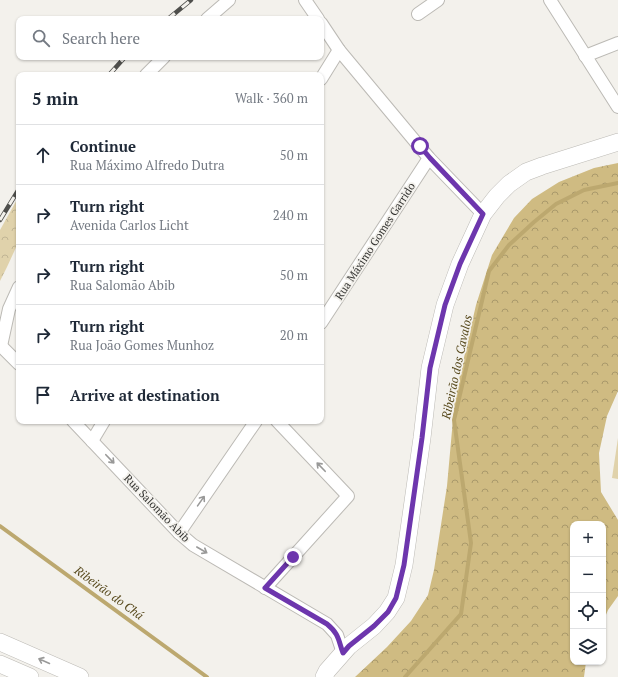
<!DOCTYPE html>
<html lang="en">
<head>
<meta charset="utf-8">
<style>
  body { margin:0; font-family:"PT Serif",serif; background:#f6f6f7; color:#1f2937 }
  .controls { position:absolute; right:12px; bottom:12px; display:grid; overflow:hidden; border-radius:8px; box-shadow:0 1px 3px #0004 }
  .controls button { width:36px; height:36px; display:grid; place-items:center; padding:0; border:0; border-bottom:1px solid #e0e1e3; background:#fff; color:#1f2937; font:20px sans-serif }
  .stop { position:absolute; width:12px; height:12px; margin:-9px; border:3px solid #6d36ad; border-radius:50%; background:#fff }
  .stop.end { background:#6d36ad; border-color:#fff; box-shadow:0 1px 4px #0008 }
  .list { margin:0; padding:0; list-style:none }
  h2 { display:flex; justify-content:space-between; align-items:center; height:52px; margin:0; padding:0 16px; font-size:17px }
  h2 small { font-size:13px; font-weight:400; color:#747a83 }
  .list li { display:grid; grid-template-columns:26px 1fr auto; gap:12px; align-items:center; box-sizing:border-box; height:60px; padding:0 16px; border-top:1px solid #e0e1e3 }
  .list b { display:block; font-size:15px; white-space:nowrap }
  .list p { margin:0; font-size:13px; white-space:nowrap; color:#747a83 }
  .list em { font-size:13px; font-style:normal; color:#747a83 }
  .icon { flex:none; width:22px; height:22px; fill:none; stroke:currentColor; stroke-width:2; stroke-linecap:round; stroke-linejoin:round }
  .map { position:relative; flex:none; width:618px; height:677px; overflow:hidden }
  .search { position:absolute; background:#fff; box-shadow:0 1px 3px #0004; left:16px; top:16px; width:308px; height:44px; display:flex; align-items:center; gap:10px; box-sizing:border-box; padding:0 14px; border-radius:8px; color:#747a83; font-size:15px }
  .panel { position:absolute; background:#fff; box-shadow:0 1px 3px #0004; left:16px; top:72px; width:308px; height:352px; border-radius:8px }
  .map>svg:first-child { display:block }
  .green { fill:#e0d2ab }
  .forest { fill:url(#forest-crowns) }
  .park { fill:url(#park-crowns) }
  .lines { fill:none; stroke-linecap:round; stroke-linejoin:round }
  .stream { stroke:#bca86f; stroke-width:4 }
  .street-casing { stroke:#bcbab5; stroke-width:14 }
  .secondary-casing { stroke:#bcbab5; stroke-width:18 }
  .street { stroke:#fff; stroke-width:12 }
  .secondary { stroke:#fff; stroke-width:17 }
  .rail-casing { stroke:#4f4f4c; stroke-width:4.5 }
  .rail { stroke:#f3f1ec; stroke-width:3; stroke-dasharray:9; stroke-linecap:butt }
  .oneway { stroke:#999998 }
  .route { stroke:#6d36ad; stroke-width:5 }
  .labels { text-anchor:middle; stroke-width:3.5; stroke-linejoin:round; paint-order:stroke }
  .street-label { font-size:11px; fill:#333331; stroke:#f3f1ec }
  .water-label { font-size:12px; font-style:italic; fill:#584a1d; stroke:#f3f1ec }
</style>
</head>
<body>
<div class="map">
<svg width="618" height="677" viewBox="0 0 618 677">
  <defs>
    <pattern id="forest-crowns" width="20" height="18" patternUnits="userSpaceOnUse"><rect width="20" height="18" fill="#cfbb82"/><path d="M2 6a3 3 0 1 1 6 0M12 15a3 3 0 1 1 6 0" fill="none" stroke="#a9996b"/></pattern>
    <pattern id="park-crowns" width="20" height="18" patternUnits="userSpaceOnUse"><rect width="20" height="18" fill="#e0d2ab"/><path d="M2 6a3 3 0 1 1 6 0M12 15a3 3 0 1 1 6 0" fill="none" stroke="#c1b594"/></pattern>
  </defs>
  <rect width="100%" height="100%" fill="#f3f1ec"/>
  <!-- green -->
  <polygon class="green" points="618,438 618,479 612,478"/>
  <!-- forest -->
  <polygon class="forest" points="618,163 618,391 607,416 599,453 601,492 618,520 618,596 608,610 603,622 603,524 573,524 573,662 586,662 584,677 355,677 387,647 411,621 428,595 434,570 447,486 455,397 476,305 492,255 514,218 532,199 559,182 594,168"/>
  <!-- park -->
  <polygon class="park" points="19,196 19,241 7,267 0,281 0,230"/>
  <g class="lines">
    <!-- stream -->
    <g class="stream">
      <polyline points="0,526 207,677"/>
      <polyline points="405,677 461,614 471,543 454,420 489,271 509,245 534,222 556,204 584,190 618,183"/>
    </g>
    <defs>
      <g id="street">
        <polyline points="305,0 318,19"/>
        <polyline points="550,0 618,107"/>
        <polyline points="418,14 438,0"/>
        <polyline points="207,19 229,0"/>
        <polyline points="321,23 339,50 429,158 483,214"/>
        <polyline points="585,56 618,43"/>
        <polyline points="146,75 164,57"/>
        <polyline points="321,79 339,50"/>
        <polyline points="321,323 429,158"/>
        <polyline points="0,346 1,346 9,309 19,287"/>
        <polyline points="1,346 19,364"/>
        <polyline points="73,421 179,533 193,545 327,624 337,635 343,653"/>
        <polyline points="92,441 104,421"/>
        <polyline points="179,533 256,421"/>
        <polyline points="265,588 348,496 277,421"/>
      </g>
      <g id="secondary">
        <polyline points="0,642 80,677"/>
        <polyline points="0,664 30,677"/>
        <polyline points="324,677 327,671 349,646 374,626 387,612 396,598 404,565 422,438 430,368 445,305 460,264 483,214 497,196 509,184 526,172 542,166 618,142"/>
      </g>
    </defs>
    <!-- street casing -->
    <use href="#street" class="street-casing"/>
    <!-- secondary casing -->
    <use href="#secondary" class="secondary-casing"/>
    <!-- street -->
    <use href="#street" class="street"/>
    <!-- secondary -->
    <use href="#secondary" class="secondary"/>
    <defs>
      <g id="rail">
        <polyline points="168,19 191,0"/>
        <polyline points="109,75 125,57"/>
        <polyline points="0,220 19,189"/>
      </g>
    </defs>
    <!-- rail casing -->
    <use href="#rail" class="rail-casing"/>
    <!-- rail -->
    <use href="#rail" class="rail"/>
  </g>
  <!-- one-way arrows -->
  <defs><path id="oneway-shaft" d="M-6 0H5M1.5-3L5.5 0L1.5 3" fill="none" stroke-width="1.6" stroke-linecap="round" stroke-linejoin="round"/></defs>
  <g class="oneway">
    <use href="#oneway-shaft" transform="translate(110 459) rotate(46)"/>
    <use href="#oneway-shaft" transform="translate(321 467) rotate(-134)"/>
    <use href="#oneway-shaft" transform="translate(201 501) rotate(-55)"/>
    <use href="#oneway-shaft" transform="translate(202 550) rotate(30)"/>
    <use href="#oneway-shaft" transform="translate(44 661) rotate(-156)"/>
  </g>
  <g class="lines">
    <!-- route -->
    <path class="route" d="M293,557L265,588L327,624C339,634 338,639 343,653L349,646L374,626L388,612L396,598L404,565L422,438L430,368L445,305L460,264L483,214L430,158L420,146"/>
  </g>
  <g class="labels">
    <!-- street labels -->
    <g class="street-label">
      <text transform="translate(375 241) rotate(-57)" y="4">Rua Máximo Gomes Garrido</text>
      <text transform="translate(157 508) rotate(46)" y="4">Rua Salomão Abib</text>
    </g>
    <!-- water labels -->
    <g class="water-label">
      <text transform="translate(457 367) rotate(-78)" y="4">Ribeirão dos Cavalos</text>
      <text transform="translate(109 593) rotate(36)" y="4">Ribeirão do Chá</text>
    </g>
  </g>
</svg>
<div class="controls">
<button>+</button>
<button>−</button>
<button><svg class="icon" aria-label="locate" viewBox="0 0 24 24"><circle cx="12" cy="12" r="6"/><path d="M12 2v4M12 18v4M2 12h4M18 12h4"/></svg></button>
<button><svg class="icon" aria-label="layers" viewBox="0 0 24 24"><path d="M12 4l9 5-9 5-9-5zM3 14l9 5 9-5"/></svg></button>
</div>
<div class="stop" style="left:420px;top:146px"></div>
<div class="stop end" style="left:293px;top:557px"></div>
<div class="search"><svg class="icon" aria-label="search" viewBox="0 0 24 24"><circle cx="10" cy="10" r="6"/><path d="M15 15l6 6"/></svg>Search here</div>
<section class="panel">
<h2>5 min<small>Walk · 360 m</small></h2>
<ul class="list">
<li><svg class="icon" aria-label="ahead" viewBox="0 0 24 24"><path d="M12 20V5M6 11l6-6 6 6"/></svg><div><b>Continue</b><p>Rua Máximo Alfredo Dutra</p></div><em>50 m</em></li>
<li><svg class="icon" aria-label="right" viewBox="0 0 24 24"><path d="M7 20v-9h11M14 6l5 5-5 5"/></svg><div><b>Turn right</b><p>Avenida Carlos Licht</p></div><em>240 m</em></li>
<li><svg class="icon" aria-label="right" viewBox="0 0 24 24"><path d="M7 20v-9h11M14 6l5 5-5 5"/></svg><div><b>Turn right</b><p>Rua Salomão Abib</p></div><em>50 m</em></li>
<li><svg class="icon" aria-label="right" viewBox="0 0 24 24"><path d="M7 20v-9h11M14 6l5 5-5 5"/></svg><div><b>Turn right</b><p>Rua João Gomes Munhoz</p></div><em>20 m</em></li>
<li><svg class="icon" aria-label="arrive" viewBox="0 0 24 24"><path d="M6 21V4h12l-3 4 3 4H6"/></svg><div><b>Arrive at destination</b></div></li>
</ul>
</section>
</div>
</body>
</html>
